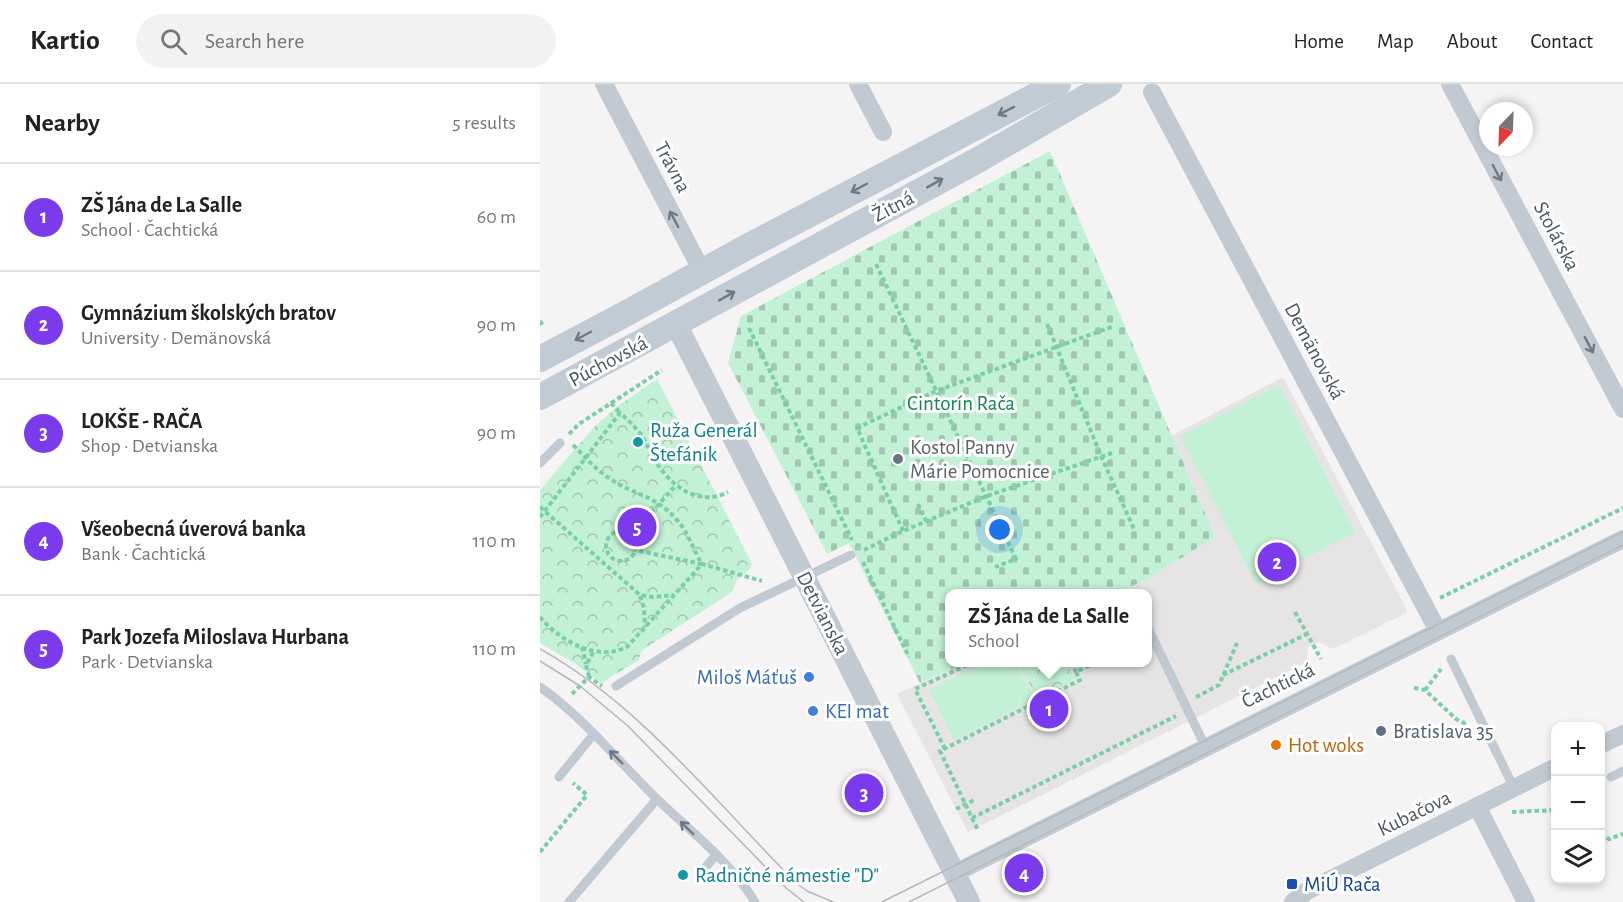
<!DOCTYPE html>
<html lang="en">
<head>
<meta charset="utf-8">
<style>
  body { margin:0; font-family:"Alegreya Sans",sans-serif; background:#f2f2f2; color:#222 }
  .controls { position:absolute; right:18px; bottom:18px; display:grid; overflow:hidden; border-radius:12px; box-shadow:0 3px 9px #0003 }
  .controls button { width:54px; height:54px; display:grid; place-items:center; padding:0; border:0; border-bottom:2px solid #e0e0e0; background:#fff; color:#222; font:30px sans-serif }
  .compass { position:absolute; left:939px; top:18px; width:54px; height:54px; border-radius:50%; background:#fff; box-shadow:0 3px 9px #0003; rotate:203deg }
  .you { position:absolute; left:460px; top:446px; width:21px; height:21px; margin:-15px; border:4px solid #fff; border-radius:50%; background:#1a73e8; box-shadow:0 0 0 9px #1a73e833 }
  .badge { display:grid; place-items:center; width:39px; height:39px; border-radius:50%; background:#7c3aed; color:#fff; font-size:20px; font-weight:700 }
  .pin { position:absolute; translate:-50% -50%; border:3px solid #fff; box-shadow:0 2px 6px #0006 }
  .popup { position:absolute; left:405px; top:505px; width:207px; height:78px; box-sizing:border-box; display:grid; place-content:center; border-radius:12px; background:#fff; filter:drop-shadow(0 2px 4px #0005); font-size:20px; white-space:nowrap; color:#767676 }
  .popup b { font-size:22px; color:#222 }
  .popup::after { content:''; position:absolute; left:50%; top:100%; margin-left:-12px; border:12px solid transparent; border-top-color:#fff }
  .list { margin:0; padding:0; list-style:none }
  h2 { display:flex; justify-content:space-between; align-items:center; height:78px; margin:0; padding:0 24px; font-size:26px }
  h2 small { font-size:20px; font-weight:400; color:#767676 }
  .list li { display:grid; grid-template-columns:39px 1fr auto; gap:18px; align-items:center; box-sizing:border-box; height:108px; padding:0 24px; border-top:2px solid #e0e0e0 }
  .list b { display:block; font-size:22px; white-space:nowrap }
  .list p { margin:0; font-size:20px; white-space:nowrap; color:#767676 }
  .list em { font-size:20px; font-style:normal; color:#767676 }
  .icon { flex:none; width:33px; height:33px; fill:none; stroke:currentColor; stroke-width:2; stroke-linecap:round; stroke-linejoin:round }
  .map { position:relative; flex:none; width:1083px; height:818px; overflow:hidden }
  header { display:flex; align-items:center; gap:36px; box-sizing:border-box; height:84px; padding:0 30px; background:#fff; border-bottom:2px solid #e0e0e0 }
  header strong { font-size:28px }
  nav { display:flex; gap:33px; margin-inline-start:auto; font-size:21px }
  .search { width:420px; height:54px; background:#f2f2f2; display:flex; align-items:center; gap:15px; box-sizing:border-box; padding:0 21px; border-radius:33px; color:#767676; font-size:22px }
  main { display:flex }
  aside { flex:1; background:#fff }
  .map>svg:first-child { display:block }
  .education { fill:#e6e4e5 }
  .cemetery { fill:url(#cemetery-stones) }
  .park { fill:url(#park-crowns) }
  .pitch { fill:#c3f1d5 }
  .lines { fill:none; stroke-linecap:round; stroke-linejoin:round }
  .path { stroke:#7ad0a6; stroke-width:4; stroke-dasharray:4.5 3; stroke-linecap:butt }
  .service { stroke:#c1cad2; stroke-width:9 }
  .minor { stroke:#c1cad2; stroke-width:18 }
  .tertiary { stroke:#c1cad2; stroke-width:22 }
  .secondary { stroke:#c1cbd6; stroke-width:26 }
  .tram { stroke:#b5b8bd; stroke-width:1.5 }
  .oneway { stroke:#6e7984 }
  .oneway2 { stroke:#6e7983 }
  .culture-dot { fill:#0f9aa8; stroke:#fff; stroke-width:2 }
  .worship-dot { fill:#6b7280; stroke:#fff; stroke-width:2 }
  .shop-dot { fill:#3f7fe0; stroke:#fff; stroke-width:2 }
  .service-dot { fill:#5c6f8a; stroke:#fff; stroke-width:2 }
  .food-dot { fill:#e8710a; stroke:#fff; stroke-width:2 }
  .transit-dot { fill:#1a4fb4; stroke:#fff; stroke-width:2 }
  .labels { text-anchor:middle; stroke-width:6; stroke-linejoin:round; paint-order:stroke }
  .street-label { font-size:21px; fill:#4a5661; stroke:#fff }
  .park-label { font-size:21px; fill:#17864f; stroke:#fff }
  .culture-label { font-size:21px; fill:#0d838f; stroke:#fff; text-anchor:start }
  .worship-label { font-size:21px; fill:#5b616d; stroke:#fff; text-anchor:start }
  .shop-label { font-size:21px; fill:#366cbe; stroke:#fff; text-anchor:end }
  .service-label { font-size:21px; fill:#4e5e75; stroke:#fff; text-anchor:start }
  .food-label { font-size:21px; fill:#c56008; stroke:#fff; text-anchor:start }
  .transit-label { font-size:21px; fill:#164399; stroke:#fff; text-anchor:start }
</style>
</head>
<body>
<header>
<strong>Kartio</strong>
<div class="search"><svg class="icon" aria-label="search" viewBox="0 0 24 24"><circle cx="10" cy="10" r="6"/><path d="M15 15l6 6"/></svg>Search here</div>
<nav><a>Home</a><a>Map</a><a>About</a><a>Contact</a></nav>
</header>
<main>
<aside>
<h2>Nearby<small>5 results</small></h2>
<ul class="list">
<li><span class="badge">1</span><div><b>ZŠ Jána de La Salle</b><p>School · Čachtická</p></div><em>60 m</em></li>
<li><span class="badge">2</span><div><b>Gymnázium školských bratov</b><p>University · Demänovská</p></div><em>90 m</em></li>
<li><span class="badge">3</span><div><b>LOKŠE - RAČA</b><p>Shop · Detvianska</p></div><em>90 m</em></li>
<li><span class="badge">4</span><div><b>Všeobecná úverová banka</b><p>Bank · Čachtická</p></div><em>110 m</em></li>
<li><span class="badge">5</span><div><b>Park Jozefa Miloslava Hurbana</b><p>Park · Detvianska</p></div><em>110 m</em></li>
</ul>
</aside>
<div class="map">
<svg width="1083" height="818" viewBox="0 0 1083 818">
  <defs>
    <pattern id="cemetery-stones" width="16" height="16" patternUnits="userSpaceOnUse" patternTransform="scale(1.5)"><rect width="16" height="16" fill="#c3f1d5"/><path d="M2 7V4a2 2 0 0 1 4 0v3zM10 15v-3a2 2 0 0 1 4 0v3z" fill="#a0c6b0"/></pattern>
    <pattern id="park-crowns" width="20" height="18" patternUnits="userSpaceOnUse" patternTransform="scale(1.5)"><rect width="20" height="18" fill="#c3f1d5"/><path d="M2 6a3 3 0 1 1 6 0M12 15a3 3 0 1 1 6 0" fill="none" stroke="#a0c6b0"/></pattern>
  </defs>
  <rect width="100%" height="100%" fill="#f5f3f3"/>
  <!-- education -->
  <polygon class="education" points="743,293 868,528 793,565 779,558 768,563 767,578 428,748 357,610 425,579 608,578 608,510 576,509 606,496 675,453 631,352"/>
  <!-- cemetery -->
  <polygon class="cemetery" points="510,67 675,453 606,496 576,509 410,510 410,578 425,579 380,599 309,459 287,470 188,279 201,232"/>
  <!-- park -->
  <g class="park">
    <polygon points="117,295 212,480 209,486 197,496 192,508 101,567 99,576 61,599 36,580 0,559 0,406 55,342 78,322"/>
    <polygon points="478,579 527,579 535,595 497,614"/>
  </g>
  <!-- pitch -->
  <g class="pitch">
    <polygon points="739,301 815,448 716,500 640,352"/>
    <polygon points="443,579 476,579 495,615 414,656 389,606"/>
  </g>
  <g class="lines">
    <!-- path -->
    <g class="path">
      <polyline points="336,180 476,475 455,483"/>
      <polyline points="0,237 3,242"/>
      <polyline points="507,240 561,372 595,447"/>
      <polyline points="209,244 312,456"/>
      <polyline points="71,319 80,329"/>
      <polyline points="29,350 39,340 122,286"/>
      <path d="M33,361C46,374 57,387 72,396C95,411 116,412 136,435C148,447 153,466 162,480L95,466"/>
      <polyline points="378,420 386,437"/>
      <polyline points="0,423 100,511 113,513 133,511"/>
      <path d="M0,433L80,329C87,335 94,342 100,349C107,359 110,369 116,378C132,403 159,423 188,408"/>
      <polyline points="363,447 317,344 396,307 574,242"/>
      <circle cx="81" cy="462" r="15"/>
      <polyline points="91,451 136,401"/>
      <polyline points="324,466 363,447 447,412 572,369"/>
      <polyline points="323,478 369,573"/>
      <polyline points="100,512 104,524 105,543"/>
      <polyline points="900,514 1083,424"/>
      <polyline points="755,528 781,575"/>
      <path d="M0,533C20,557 57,578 87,563L162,480L222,497"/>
      <polyline points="42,563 46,580"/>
      <polyline points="531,578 536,588"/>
      <polyline points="556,578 536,588 540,596 400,667 432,734 636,632"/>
      <polyline points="683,591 767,550"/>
      <polyline points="49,593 46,581 54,567"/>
      <polyline points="874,604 885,606 916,635 924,639 927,637"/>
      <polyline points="885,606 901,585"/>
      <polyline points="32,610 49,593 62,602"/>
      <polyline points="656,613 679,601 697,559"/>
      <polyline points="405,665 375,605 434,578"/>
      <polyline points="416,725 436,715"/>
      <polyline points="972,728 1016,726"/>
      <polyline points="432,734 438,746"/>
      <polyline points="1060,750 1069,755 1083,750"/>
      <polyline points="0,768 47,711 33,699"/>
    </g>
    <!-- service -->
    <g class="service">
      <polyline points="0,379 20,359"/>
      <polyline points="609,546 665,662"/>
      <polyline points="911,575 974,704"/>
      <polyline points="76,602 200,524 311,471"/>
      <path d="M0,603C42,632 79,678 116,714C150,747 190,777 215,818"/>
      <polyline points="19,693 53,651"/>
      <polyline points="1071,693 1083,687"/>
      <polyline points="165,784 176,771"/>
      <polyline points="29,818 117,715"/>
    </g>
    <!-- minor -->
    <g class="minor">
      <polyline points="64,0 162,187"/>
      <polyline points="318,0 343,48"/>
      <polyline points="910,0 1083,325"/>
      <polyline points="612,8 898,547"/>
      <polyline points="1060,661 1083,650"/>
      <polyline points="937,722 986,818"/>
      <polyline points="415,789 1083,455"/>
      <polyline points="753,818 767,807 1016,683"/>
    </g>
    <!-- tertiary -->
    <polyline class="tertiary" points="136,240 429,818"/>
    <!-- secondary -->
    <g class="secondary">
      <polyline points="0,275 85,230 207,163 518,0"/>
      <polyline points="0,313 438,76 569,0"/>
    </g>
    <!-- tram -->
    <g class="tram">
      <path d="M0,565C99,620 174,716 255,798L267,807L293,818"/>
      <polyline points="0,577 40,602 88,642 246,804 264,818"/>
      <polyline points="342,818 1083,448"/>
      <polyline points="369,818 1083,461"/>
    </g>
  </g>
  <!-- one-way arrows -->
  <defs><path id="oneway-shaft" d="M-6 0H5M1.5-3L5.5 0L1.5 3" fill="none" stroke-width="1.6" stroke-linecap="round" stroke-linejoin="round" transform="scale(1.5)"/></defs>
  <g class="oneway">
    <use href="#oneway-shaft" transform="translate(466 27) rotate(153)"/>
    <use href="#oneway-shaft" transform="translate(395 99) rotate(-29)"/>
    <use href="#oneway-shaft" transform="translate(319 104) rotate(152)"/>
    <use href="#oneway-shaft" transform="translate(187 212) rotate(-29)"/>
    <use href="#oneway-shaft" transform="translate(43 252) rotate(152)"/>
  </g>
  <g class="oneway2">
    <use href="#oneway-shaft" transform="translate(957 89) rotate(62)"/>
    <use href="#oneway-shaft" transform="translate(134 135) rotate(-118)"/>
    <use href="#oneway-shaft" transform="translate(1049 261) rotate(62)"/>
    <use href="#oneway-shaft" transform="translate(76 673) rotate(-135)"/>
    <use href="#oneway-shaft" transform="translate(147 744) rotate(-136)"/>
  </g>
  <!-- markers -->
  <g class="culture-dot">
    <circle cx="98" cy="358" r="6"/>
    <circle cx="143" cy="791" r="6"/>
  </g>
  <circle class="worship-dot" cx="358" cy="375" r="6"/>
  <g class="shop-dot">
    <circle cx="269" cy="593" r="6"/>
    <circle cx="273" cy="627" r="6"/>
  </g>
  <circle class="service-dot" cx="841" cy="647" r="6"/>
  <circle class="food-dot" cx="736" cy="661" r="6"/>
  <rect class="transit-dot" x="746" y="794" width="12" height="12" rx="3"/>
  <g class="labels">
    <!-- street labels -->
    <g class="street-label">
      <text transform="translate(133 83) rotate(62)" y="7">Trávna</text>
      <text transform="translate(353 122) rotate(-28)" y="7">Žitná</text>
      <text transform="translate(1017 152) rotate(62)" y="7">Stolárska</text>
      <text transform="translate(775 267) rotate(62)" y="7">Demänovská</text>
      <text transform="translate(68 277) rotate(-28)" y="7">Púchovská</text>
      <text transform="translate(283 529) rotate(63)" y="7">Detvianska</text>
      <text transform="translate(738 601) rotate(-26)" y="7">Čachtická</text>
      <text transform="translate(874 729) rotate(-26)" y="7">Kubačova</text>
    </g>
    <!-- park labels -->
    <g class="park-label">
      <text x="421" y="326">Cintorín Rača</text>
    </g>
    <!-- culture labels -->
    <g class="culture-label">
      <text x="110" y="353">Ruža Generál<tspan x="110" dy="24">Štefánik</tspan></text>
      <text x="155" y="798">Radničné námestie "D"</text>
    </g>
    <!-- worship labels -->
    <g class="worship-label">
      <text x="370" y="370">Kostol Panny<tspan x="370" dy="24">Márie Pomocnice</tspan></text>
    </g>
    <!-- shop labels -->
    <g class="shop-label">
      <text x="257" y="600">Miloš Máťuš</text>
      <text x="285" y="634" text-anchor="start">KEI mat</text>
    </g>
    <!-- service labels -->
    <g class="service-label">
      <text x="853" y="654">Bratislava 35</text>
    </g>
    <!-- food labels -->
    <g class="food-label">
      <text x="748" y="668">Hot woks</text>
    </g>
    <!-- transit labels -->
    <g class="transit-label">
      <text x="764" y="807">MiÚ Rača</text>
    </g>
  </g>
</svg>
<div class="controls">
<button>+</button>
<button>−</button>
<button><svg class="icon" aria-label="layers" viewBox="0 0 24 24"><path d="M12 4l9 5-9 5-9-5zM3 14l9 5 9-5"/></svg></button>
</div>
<svg class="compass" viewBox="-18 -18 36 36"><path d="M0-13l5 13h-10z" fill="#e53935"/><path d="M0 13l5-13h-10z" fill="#767676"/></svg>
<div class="you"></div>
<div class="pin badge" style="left:509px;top:625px">1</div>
<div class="popup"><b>ZŠ Jána de La Salle</b>School</div>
<div class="pin badge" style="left:737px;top:478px">2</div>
<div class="pin badge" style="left:324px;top:709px">3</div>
<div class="pin badge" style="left:484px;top:789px">4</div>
<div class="pin badge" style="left:97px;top:443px">5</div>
</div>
</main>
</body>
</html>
